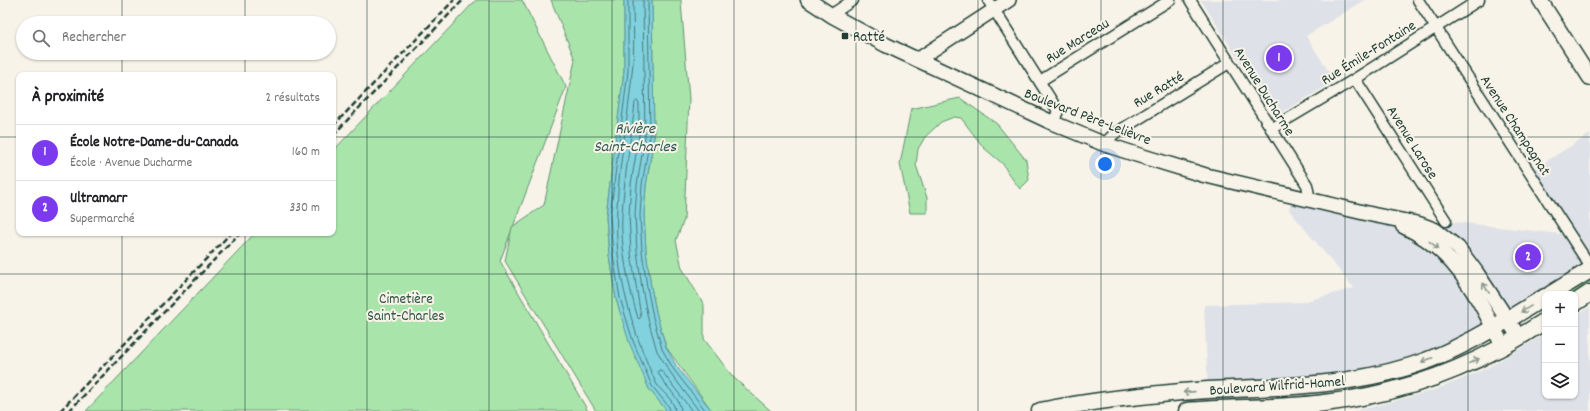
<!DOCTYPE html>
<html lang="fr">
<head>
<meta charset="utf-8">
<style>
  body { margin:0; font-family:Dekko,sans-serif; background:#f6f6f6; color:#202124 }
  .controls { position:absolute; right:12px; bottom:12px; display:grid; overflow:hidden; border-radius:8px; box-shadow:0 1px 3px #0004 }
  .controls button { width:36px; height:36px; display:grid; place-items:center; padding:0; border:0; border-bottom:1px solid #e0e0e0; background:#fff; color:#202124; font:20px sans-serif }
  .you { position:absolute; left:1105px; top:164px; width:14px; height:14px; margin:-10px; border:3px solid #fff; border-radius:50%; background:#1a73e8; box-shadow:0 0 0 6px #1a73e833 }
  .badge { display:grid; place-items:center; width:26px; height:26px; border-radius:50%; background:#7c3aed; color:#fff; font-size:13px; font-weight:700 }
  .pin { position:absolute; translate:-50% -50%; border:2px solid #fff; box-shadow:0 1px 4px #0006 }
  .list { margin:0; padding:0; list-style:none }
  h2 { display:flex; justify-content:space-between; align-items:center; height:52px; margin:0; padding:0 16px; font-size:17px }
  h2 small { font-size:13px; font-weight:400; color:#757577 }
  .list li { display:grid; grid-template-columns:26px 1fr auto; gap:12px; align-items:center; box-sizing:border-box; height:56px; padding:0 16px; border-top:1px solid #e0e0e0 }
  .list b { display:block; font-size:15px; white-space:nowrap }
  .list p { margin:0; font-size:13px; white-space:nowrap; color:#757577 }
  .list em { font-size:13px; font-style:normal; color:#757577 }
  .icon { flex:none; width:22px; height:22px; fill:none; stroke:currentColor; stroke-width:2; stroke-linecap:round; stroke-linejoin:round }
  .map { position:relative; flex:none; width:1590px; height:411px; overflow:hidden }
  .search { position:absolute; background:#fff; box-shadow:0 1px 3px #0004; left:16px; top:16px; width:320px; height:44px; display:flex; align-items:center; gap:10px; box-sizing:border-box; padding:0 14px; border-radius:22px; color:#757577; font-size:15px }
  .panel { position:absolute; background:#fff; box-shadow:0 1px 3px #0004; left:16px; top:72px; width:320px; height:164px; border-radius:8px }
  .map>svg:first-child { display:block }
  .built { fill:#dee1e7 }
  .green { fill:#a9e5ab; stroke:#649170 }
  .water { fill:#82d1df; stroke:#5a969b }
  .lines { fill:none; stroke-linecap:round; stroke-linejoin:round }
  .shore { stroke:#477878; stroke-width:1 }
  .minor-casing { stroke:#1f3d34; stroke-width:13 }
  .tertiary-casing { stroke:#1f3d34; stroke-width:16 }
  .secondary-casing { stroke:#1f3d34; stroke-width:17 }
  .primary-casing { stroke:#1f3d34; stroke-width:19 }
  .minor { stroke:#f7f3e8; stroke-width:10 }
  .tertiary { stroke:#f7f3e8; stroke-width:13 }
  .secondary { stroke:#f7f3e8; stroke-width:14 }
  .primary { stroke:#f7f3e8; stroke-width:16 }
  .rail { stroke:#1f3d34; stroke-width:2.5; stroke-dasharray:6 3; stroke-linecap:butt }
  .oneway { stroke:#8b988e }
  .grid { fill:none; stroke:#1f3d34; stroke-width:1; stroke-opacity:0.55 }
  .poi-dot { fill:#1f3d34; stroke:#f7f3e8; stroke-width:1.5 }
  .labels { text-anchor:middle; stroke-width:4; stroke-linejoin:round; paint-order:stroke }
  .poi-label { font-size:15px; fill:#1f3d34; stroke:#f7f3e8; text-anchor:start }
  .street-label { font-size:15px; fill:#1f3d34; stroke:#f7f3e8 }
  .park-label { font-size:15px; fill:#345646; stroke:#f7f3e8 }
  .water-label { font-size:16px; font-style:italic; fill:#335b56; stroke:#f7f3e8 }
</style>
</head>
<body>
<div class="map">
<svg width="1590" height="411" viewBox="0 0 1590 411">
  <rect width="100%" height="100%" fill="#f7f3e8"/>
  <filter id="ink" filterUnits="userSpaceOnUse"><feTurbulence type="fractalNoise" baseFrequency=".025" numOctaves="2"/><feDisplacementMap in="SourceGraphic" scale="8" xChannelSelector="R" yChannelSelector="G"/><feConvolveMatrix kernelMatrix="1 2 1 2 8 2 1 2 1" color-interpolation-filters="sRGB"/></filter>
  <g filter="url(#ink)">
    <!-- built -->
    <g class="built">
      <polygon points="1201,0 1365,0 1306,36 1335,81 1276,116 1274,115"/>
      <polygon points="1590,134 1590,270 1412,366 1208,390 1204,305 1303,302 1354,288 1289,210 1292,196 1420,226 1446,221 1569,235 1529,172"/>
      <polygon points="1590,307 1590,411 1353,411 1372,407 1434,390 1462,379 1487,368 1545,334 1545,396 1575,396 1575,316"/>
    </g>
    <!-- green -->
    <g class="green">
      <polygon points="476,0 522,0 566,87 500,261 588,411 86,411 255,233 333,233 333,151"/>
      <polygon points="551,0 624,0 624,71 606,216 609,256 616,299 649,389 667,411 596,411 505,261 512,227 544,205 575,60"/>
      <polygon points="652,0 681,0 681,2 689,99 684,220 676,240 682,268 704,305 704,339 733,377 771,411 712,411 666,347 657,316 651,287 646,251 644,215 646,186 654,137"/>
      <polygon points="960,98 997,124 1026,160 1029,180 1020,189 1008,173 1003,164 984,148 961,118 954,117 941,122 925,137 918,149 916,165 927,198 927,213 910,213 900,164 911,109"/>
      <polygon points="1590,278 1590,282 1573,294 1564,294"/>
    </g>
    <!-- water -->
    <polygon class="water" points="624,0 652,0 654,137 646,186 644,215 646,251 651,287 657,316 666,347 677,367 712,411 667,411 649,389 629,342 616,299 609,256 606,216 624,71"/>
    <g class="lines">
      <!-- shore -->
      <g class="shore">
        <polyline points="628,0 628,71 610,216 613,255 620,298 633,341 652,386 669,407 670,411"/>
        <path d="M633,0C633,24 635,49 632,73C627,133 612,194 618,254C623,298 637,341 655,381C660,392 675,399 675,411"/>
        <polyline points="643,0 645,136 637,185 635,215 637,251 642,288 648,319 657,351 670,372 699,411"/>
        <polyline points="648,0 650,136 642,185 640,215 642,251 647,287 653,317 662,349 674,370 706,411"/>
        <path d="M637,101L639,103V136L631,184L629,215L631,253L641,317L639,319L638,318C629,288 620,247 622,215C624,178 631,140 635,103Z"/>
        <path d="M681,411C681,398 664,386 658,372L659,370H661L692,411"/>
      </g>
      <defs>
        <g id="minor">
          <polyline points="988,0 1058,111 1053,123"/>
          <polyline points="1190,0 1307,185 1310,200"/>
          <polyline points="1418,0 1590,266"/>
          <polyline points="831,15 853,0"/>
          <polyline points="1355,79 1446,221"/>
          <polyline points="1040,81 1170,0"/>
          <polyline points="1271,129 1355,79 1479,0"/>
          <polyline points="1104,144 1114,134 1229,63"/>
        </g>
        <polyline id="tertiary" points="917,60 1009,0"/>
        <g id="secondary">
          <polyline points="808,0 831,15 886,45 1053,123 1104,144 1138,155 1204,175 1374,215 1419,224 1435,230 1458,248 1476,272 1519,337"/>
          <polyline points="1540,0 1590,78"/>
          <path d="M1403,226C1457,251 1477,297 1503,346"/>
        </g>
        <g id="primary">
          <polyline points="1551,294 1590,270"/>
          <polyline points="1575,303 1590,293"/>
          <path d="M1040,411C1095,400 1151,394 1208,390C1277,387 1343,387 1411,366C1459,351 1502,323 1545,297"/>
          <path d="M1187,411C1233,407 1279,409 1324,403C1384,396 1444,378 1498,349C1514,341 1529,331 1545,321"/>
        </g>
      </defs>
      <!-- minor casing -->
      <use href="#minor" class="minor-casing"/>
      <!-- tertiary casing -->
      <use href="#tertiary" class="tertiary-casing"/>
      <!-- secondary casing -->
      <use href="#secondary" class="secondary-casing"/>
      <!-- primary casing -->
      <use href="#primary" class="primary-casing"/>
      <!-- minor -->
      <use href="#minor" class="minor"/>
      <!-- tertiary -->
      <use href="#tertiary" class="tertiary"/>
      <!-- secondary -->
      <use href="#secondary" class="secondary"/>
      <!-- primary -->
      <use href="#primary" class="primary"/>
      <!-- rail -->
      <g class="rail">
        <polyline points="333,126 454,0"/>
        <polyline points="333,135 463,0"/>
        <polyline points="60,411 231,233"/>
        <polyline points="69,411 240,233"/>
      </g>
    </g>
    <!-- one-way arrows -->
    <defs><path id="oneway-shaft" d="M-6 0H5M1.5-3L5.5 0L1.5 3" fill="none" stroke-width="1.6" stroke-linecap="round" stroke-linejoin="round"/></defs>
    <g class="oneway">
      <use href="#oneway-shaft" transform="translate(1434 245) rotate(38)"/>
      <use href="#oneway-shaft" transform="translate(1486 288) rotate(-122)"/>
      <use href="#oneway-shaft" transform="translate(1526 309) rotate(149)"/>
      <use href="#oneway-shaft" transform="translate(1427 360) rotate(159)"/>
      <use href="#oneway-shaft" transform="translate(1474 361) rotate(-25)"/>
      <use href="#oneway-shaft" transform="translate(1189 392) rotate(176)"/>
    </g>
  </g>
  <!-- grid -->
  <path class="grid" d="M122,0V23M245,0V23M367,0V411M489,0V411M612,0V411M734,0V411M856,0V411M978,0V411M1101,0V411M1223,0V411M1345,0V411M1468,0V411M122,53V75M245,53V75M0,137H19M333,137H1590M122,233V411M245,233V411M0,274H1590"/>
  <!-- markers -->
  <rect class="poi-dot" x="841" y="32" width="8" height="8" rx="2"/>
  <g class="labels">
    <!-- poi labels -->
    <g class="poi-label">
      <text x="853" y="41">Ratté</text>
    </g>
    <!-- street labels -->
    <g class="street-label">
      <text transform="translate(1077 40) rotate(-32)" y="5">Rue Marceau</text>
      <text transform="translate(1368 52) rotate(-32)" y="5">Rue Émile-Fontaine</text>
      <text transform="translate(1158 89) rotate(-31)" y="5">Rue Ratté</text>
      <text transform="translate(1265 91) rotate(58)" y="5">Avenue Ducharme</text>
      <text transform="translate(1088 116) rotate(21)" y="5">Boulevard Père-Lelièvre</text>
      <text transform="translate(1516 125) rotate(57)" y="5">Avenue Champagnat</text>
      <text transform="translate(1413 142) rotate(58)" y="5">Avenue Larose</text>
      <text transform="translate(1277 385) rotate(-4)" y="5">Boulevard Wilfrid-Hamel</text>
    </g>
    <!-- park labels -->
    <g class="park-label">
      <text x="406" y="303">Cimetière<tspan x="406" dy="17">Saint-Charles</tspan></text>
    </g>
    <!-- water labels -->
    <g class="water-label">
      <text x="635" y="133">Rivière<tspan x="635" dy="18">Saint-Charles</tspan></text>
    </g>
  </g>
</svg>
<div class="controls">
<button>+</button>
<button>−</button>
<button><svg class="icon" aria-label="layers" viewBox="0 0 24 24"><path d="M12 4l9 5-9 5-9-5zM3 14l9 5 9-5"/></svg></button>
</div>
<div class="you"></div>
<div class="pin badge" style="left:1279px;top:58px">1</div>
<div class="pin badge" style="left:1528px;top:257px">2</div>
<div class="search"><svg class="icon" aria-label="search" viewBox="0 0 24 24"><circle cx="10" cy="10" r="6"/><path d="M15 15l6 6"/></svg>Rechercher</div>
<section class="panel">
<h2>À proximité<small>2 résultats</small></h2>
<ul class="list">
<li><span class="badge">1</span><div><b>École Notre-Dame-du-Canada</b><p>École · Avenue Ducharme</p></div><em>160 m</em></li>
<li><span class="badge">2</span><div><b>Ultramarr</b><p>Supermarché</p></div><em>330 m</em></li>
</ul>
</section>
</div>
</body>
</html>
